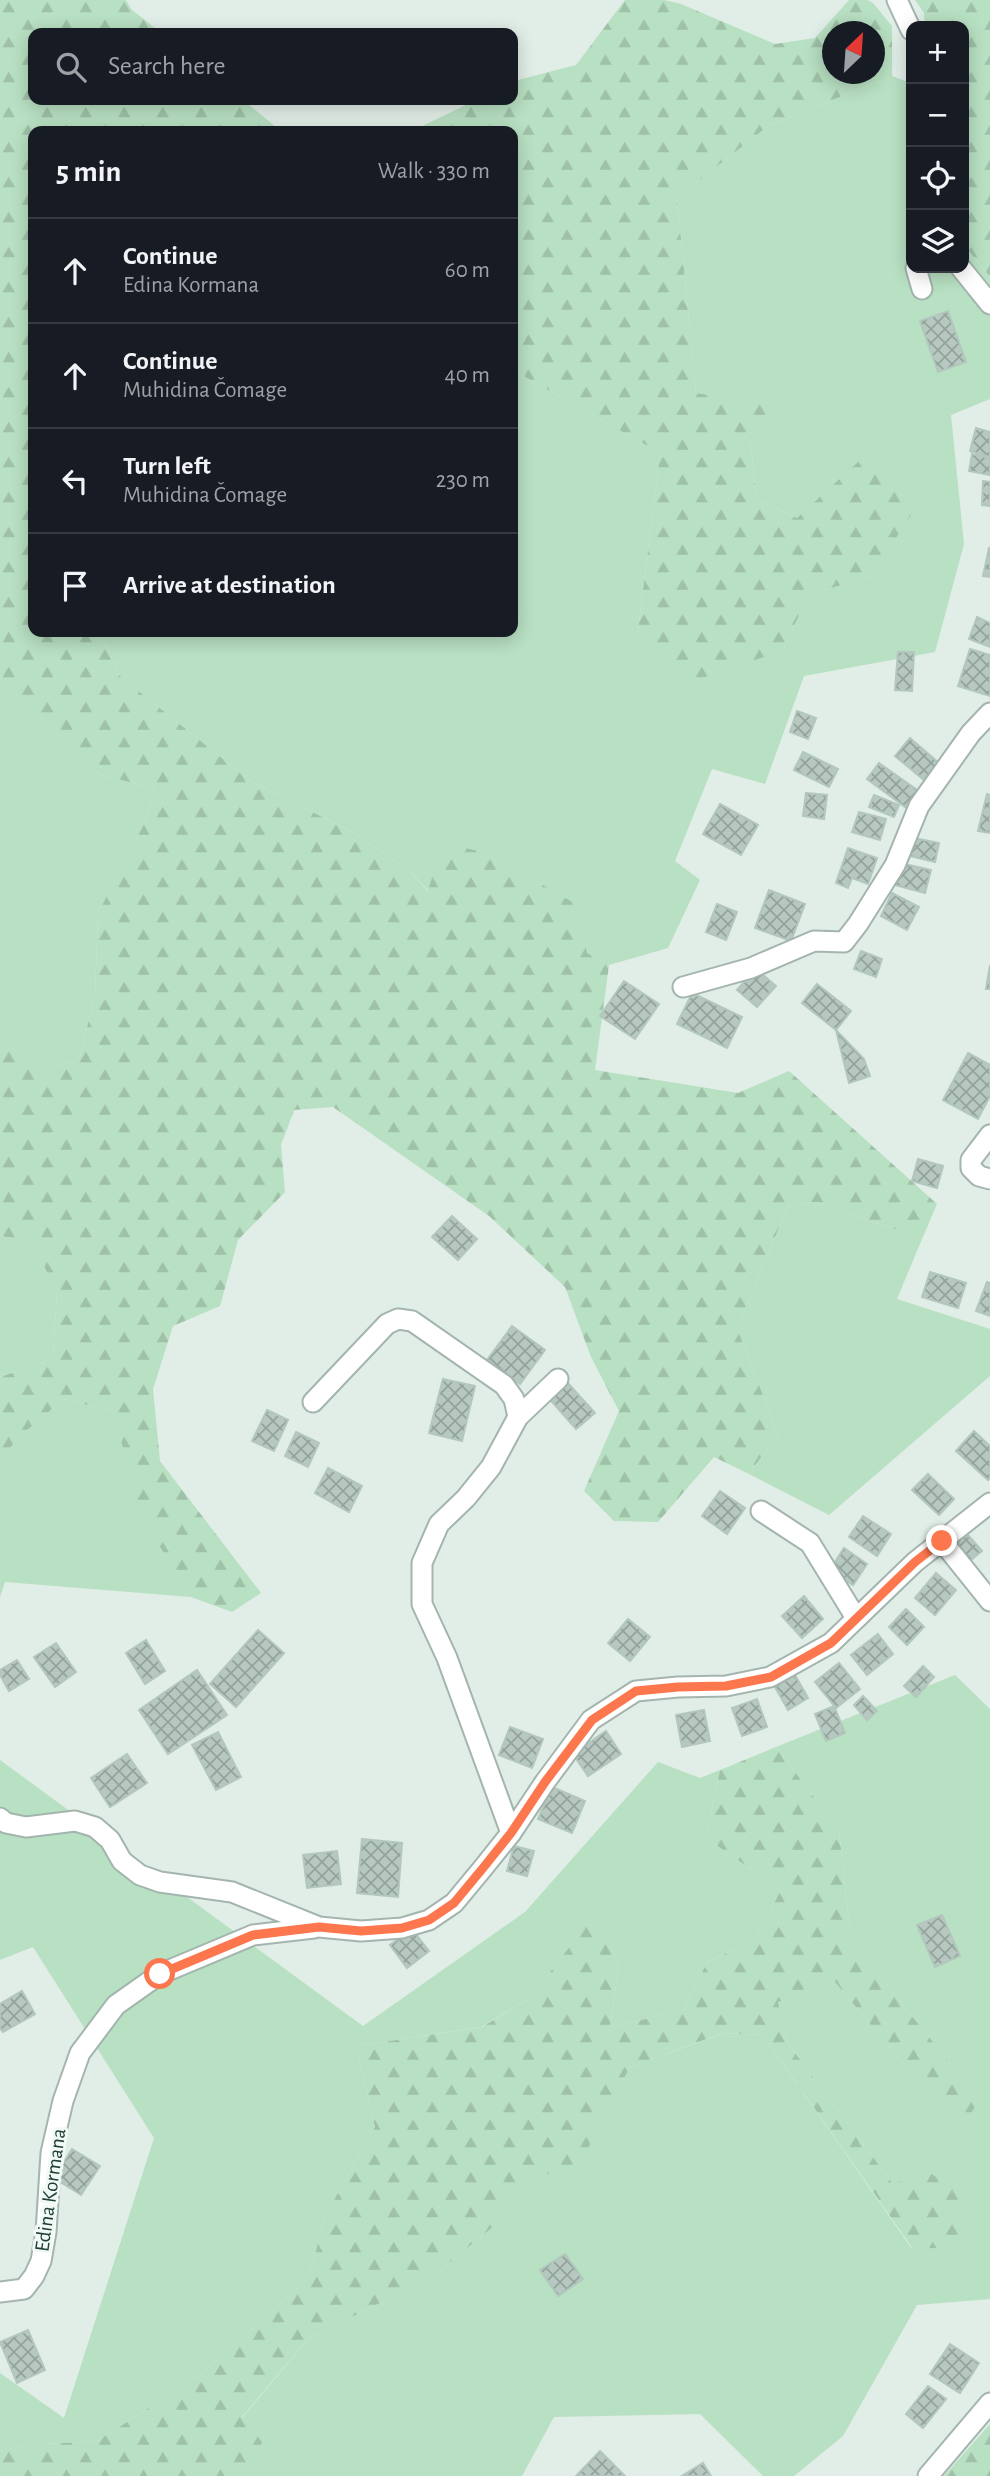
<!DOCTYPE html>
<html lang="en">
<head>
<meta charset="utf-8">
<style>
  body { margin:0; font-family:"Alegreya Sans",sans-serif; background:#242831; color:#f1f3f6 }
  .controls { position:absolute; right:21px; top:21px; display:grid; overflow:hidden; border-radius:14px; box-shadow:0 4px 18px #0003 }
  .controls button { width:63px; height:63px; display:grid; place-items:center; padding:0; border:0; border-bottom:2px solid #363941; background:#171b24; color:#f1f3f6; font:35px sans-serif }
  .compass { position:absolute; left:822px; top:21px; width:63px; height:63px; border-radius:50%; background:#171b24; box-shadow:0 4px 18px #0003; rotate:25deg }
  .stop { position:absolute; width:21px; height:21px; margin:-16px; border:5px solid #fd774e; border-radius:50%; background:#fff }
  .stop.end { background:#fd774e; border-color:#fff; box-shadow:0 2px 7px #0008 }
  .list { margin:0; padding:0; list-style:none }
  h2 { display:flex; justify-content:space-between; align-items:center; height:91px; margin:0; padding:0 28px; font-size:30px }
  h2 small { font-size:23px; font-weight:400; color:#9ea1a6 }
  .list li { display:grid; grid-template-columns:46px 1fr auto; gap:21px; align-items:center; box-sizing:border-box; height:105px; padding:0 28px; border-top:2px solid #363941 }
  .list b { display:block; font-size:26px; white-space:nowrap }
  .list p { margin:0; font-size:23px; white-space:nowrap; color:#9ea1a6 }
  .list em { font-size:23px; font-style:normal; color:#9ea1a6 }
  .icon { flex:none; width:38px; height:38px; fill:none; stroke:currentColor; stroke-width:2; stroke-linecap:round; stroke-linejoin:round }
  .map { position:relative; flex:none; width:990px; height:2476px; overflow:hidden }
  .search { position:absolute; background:#171b24; box-shadow:0 4px 18px #0003; left:28px; top:28px; width:490px; height:77px; display:flex; align-items:center; gap:18px; box-sizing:border-box; padding:0 24px; border-radius:14px; color:#9ea1a6; font-size:26px }
  .panel { position:absolute; background:#171b24; box-shadow:0 4px 18px #0003; left:28px; top:126px; width:490px; height:511px; border-radius:14px }
  .map>svg:first-child { display:block }
  .green { fill:#b8e0c2 }
  .forest { fill:url(#forest-firs); fill-rule:evenodd }
  .building { fill:url(#building-cross-hatch); stroke:#b2c7be; stroke-width:2 }
  .lines { fill:none; stroke-linecap:round; stroke-linejoin:round }
  .minor-casing { stroke:#a3b5ae; stroke-width:23 }
  .minor { stroke:#fff; stroke-width:19 }
  .route { stroke:#fd774e; stroke-width:9 }
  .labels { text-anchor:middle; stroke-width:6; stroke-linejoin:round; paint-order:stroke }
  .street-label { font-size:21px; fill:#203f36; stroke:#f1f9f5 }
</style>
</head>
<body>
<div class="map">
<svg width="990" height="2476" viewBox="0 0 990 2476">
  <defs>
    <pattern id="forest-firs" width="22" height="20" patternUnits="userSpaceOnUse" patternTransform="scale(1.75)"><rect width="22" height="20" fill="#b8e0c2"/><path d="M5 1l3.5 6h-7zM16 11l3.5 6h-7z" fill="#9ec1a7"/></pattern>
    <pattern id="building-cross-hatch" width="8" height="8" patternUnits="userSpaceOnUse" patternTransform="scale(1.75)"><rect width="8" height="8" fill="#b6c8c0"/><path d="M0 0l8 8M0 8l8-8" fill="none" stroke="#94a49d"/></pattern>
  </defs>
  <rect width="100%" height="100%" fill="#e1ede7"/>
  <!-- green -->
  <g class="green">
    <polygon points="892,76 911,83 911,268 964,268 964,245 990,277 990,399 951,415 964,544 935,652 804,676 765,784 712,769 675,861 700,880 668,948 609,965 587,953 429,891 407,869 354,833 249,780 120,676 99,632 513,632 513,370 660,453 637,638 782,651 809,595 871,576 797,518 756,499 751,443 696,393 677,198 768,126"/>
    <polygon points="0,682 26,702 100,775 154,788 146,820 98,913 95,995 79,1060 39,1071 0,1038"/>
    <polygon points="818,1202 922,1239 897,1299 990,1329 990,1376 829,1515 749,1474 778,1434 737,1328 788,1206"/>
    <polygon points="0,1236 31,1240 57,1290 53,1359 0,1377"/>
    <polygon points="64,1399 115,1412 137,1508 191,1597 5,1582 0,1597 0,1458 26,1431"/>
    <polygon points="955,1675 990,1709 990,2299 917,2305 843,2436 794,2476 763,2476 700,2414 554,2417 522,2476 249,2476 242,2418 309,2338 431,2278 494,2226 533,2171 572,2178 630,2067 724,2033 763,2035 912,2249 893,2184 786,2041 777,2002 835,1982 942,2110 980,2100 851,1941 839,1830 776,1747"/>
    <polygon points="0,1760 363,2026 525,1912 658,1762 700,1778 720,1770 706,1838 781,1890 754,1941 707,1962 684,2009 610,2028 619,1964 596,1914 530,1998 481,2027 356,2046 375,2127 325,2216 309,2278 198,2377 97,2441 25,2445 0,2451 0,2373 64,2418 154,2138 33,1947 0,1960"/>
  </g>
  <!-- forest -->
  <g class="forest">
    <polygon points="0,0 126,0 131,9 161,33 33,33 33,100 243,100 281,131 33,131 33,632 99,632 120,676 249,780 354,833 407,869 428,891 442,843 488,853 574,903 587,953 609,965 595,1070 738,1093 789,1071 937,1204 922,1239 818,1202 788,1206 737,1328 778,1434 749,1474 714,1457 658,1522 614,1521 584,1491 619,1411 591,1357 565,1287 489,1216 333,1107 294,1110 281,1145 285,1192 238,1240 220,1306 173,1326 153,1389 160,1461 261,1593 232,1612 191,1597 136,1508 115,1412 64,1399 26,1431 0,1458 0,1377 53,1359 57,1291 31,1241 0,1236 0,1038 39,1071 79,1060 95,995 98,913 146,820 154,788 100,775 26,702 0,682"/>
    <path d="M625,0H664L681,4L775,44L815,38L849,0H867L873,3L892,26V76L768,126L677,198L696,393L775,406L751,443L756,499L797,518L869,452L911,515L871,576L809,595L782,651L690,682L637,638L660,453L513,370V131H412L476,100H513L514,81L576,65ZM832,32H874V74H832Z"/>
    <polygon points="915,0 990,0 990,277 964,245 964,26 925,26 924,13"/>
    <polygon points="776,1747 839,1830 851,1941 980,2100 966,2120 942,2110 835,1982 778,2002 786,2041 893,2184 927,2171 965,2196 955,2247 913,2249 763,2035 723,2033 630,2067 572,2179 533,2171 494,2226 431,2278 309,2338 242,2417 262,2442 249,2476 0,2476 0,2451 25,2445 97,2441 198,2377 309,2278 325,2216 375,2127 356,2046 482,2027 530,1998 596,1913 619,1964 610,2028 684,2009 707,1962 754,1941 781,1890 706,1838 720,1770"/>
    <polygon points="990,2424 990,2476 944,2476"/>
  </g>
  <!-- building -->
  <g class="building">
    <polygon points="948,311 966,362 938,372 920,321"/>
    <polygon points="976,428 990,432 990,457 970,451"/>
    <polygon points="972,454 990,458 990,475 969,471"/>
    <polygon points="983,481 990,482 990,506 982,505"/>
    <polygon points="989,548 990,548 990,577 983,576"/>
    <polygon points="977,617 990,623 990,647 969,639"/>
    <polygon points="970,649 990,655 990,696 958,686"/>
    <polygon points="898,652 914,652 912,691 895,690"/>
    <polygon points="797,711 816,718 808,739 790,732"/>
    <polygon points="910,738 939,763 924,780 895,756"/>
    <polygon points="803,752 838,769 829,787 794,770"/>
    <polygon points="879,763 920,792 908,809 867,779"/>
    <polygon points="806,793 827,795 824,819 803,816"/>
    <polygon points="987,794 990,795 990,833 978,831"/>
    <polygon points="874,795 899,805 894,817 869,807"/>
    <polygon points="720,804 758,825 741,855 703,834"/>
    <polygon points="859,812 886,819 880,840 852,832"/>
    <polygon points="914,838 939,843 935,862 910,856"/>
    <polygon points="848,848 877,858 868,884 852,878 848,888 836,883"/>
    <polygon points="900,863 931,870 925,893 895,885"/>
    <polygon points="769,890 805,904 791,941 755,928"/>
    <polygon points="892,893 919,907 907,930 881,916"/>
    <polygon points="717,904 737,912 726,940 706,932"/>
    <polygon points="861,951 882,959 876,977 854,969"/>
    <polygon points="990,965 990,989 986,989"/>
    <polygon points="756,969 776,986 757,1007 737,990"/>
    <polygon points="624,981 659,1004 635,1039 600,1016"/>
    <polygon points="817,984 851,1011 836,1030 802,1003"/>
    <polygon points="692,993 742,1017 727,1048 677,1024"/>
    <polygon points="836,1030 864,1059 870,1076 849,1083"/>
    <polygon points="968,1053 990,1065 990,1096 978,1119 943,1100"/>
    <polygon points="918,1159 943,1166 937,1188 912,1181"/>
    <polygon points="452,1216 477,1239 458,1260 432,1237"/>
    <polygon points="930,1272 966,1283 958,1308 922,1297"/>
    <polygon points="987,1282 990,1283 990,1316 976,1311"/>
    <polygon points="512,1326 545,1350 520,1384 487,1360"/>
    <polygon points="443,1379 475,1386 462,1441 429,1433"/>
    <polygon points="565,1380 595,1413 576,1429 547,1396"/>
    <polygon points="267,1410 288,1420 274,1451 252,1441"/>
    <polygon points="974,1431 990,1446 990,1478 988,1480 956,1451"/>
    <polygon points="296,1432 319,1443 308,1467 285,1456"/>
    <polygon points="328,1468 362,1486 349,1512 315,1493"/>
    <polygon points="928,1474 954,1499 939,1515 912,1490"/>
    <polygon points="720,1491 745,1508 727,1534 702,1516"/>
    <polygon points="863,1516 891,1534 877,1556 849,1537"/>
    <polygon points="967,1534 982,1551 970,1561 955,1545"/>
    <polygon points="844,1548 867,1564 853,1585 830,1570"/>
    <polygon points="936,1573 956,1590 935,1615 915,1598"/>
    <polygon points="804,1596 823,1619 802,1638 782,1616"/>
    <polygon points="906,1609 924,1627 907,1645 889,1627"/>
    <polygon points="628,1619 650,1637 630,1661 608,1643"/>
    <polygon points="258,1630 284,1653 236,1707 210,1684"/>
    <polygon points="878,1634 893,1654 867,1675 851,1655"/>
    <polygon points="146,1640 165,1671 145,1684 126,1653"/>
    <polygon points="56,1643 76,1672 55,1687 34,1657"/>
    <polygon points="17,1660 29,1679 9,1691 0,1675 0,1670"/>
    <polygon points="839,1663 860,1689 836,1708 815,1682"/>
    <polygon points="923,1666 934,1677 916,1697 904,1686"/>
    <polygon points="197,1670 227,1715 168,1754 139,1710"/>
    <polygon points="795,1675 808,1698 788,1710 775,1687"/>
    <polygon points="863,1696 877,1711 867,1720 854,1705"/>
    <polygon points="757,1699 767,1727 742,1736 732,1708"/>
    <polygon points="834,1706 845,1733 826,1741 815,1714"/>
    <polygon points="704,1710 710,1741 682,1747 676,1715"/>
    <polygon points="510,1727 543,1739 532,1768 499,1755"/>
    <polygon points="606,1731 621,1754 588,1776 573,1754"/>
    <polygon points="218,1732 241,1777 216,1790 192,1745"/>
    <polygon points="127,1754 147,1783 110,1807 91,1778"/>
    <polygon points="552,1787 585,1801 572,1833 538,1819"/>
    <polygon points="362,1839 402,1843 398,1897 357,1893"/>
    <polygon points="514,1846 534,1851 527,1876 507,1871"/>
    <polygon points="337,1851 341,1884 307,1888 303,1855"/>
    <polygon points="942,1915 960,1956 935,1967 917,1925"/>
    <polygon points="412,1929 429,1951 407,1968 390,1945"/>
    <polygon points="22,1991 35,2014 3,2032 0,2028 0,2004"/>
    <polygon points="72,2149 100,2166 81,2195 54,2178"/>
    <polygon points="565,2254 583,2279 558,2296 540,2270"/>
    <polygon points="28,2330 45,2370 17,2383 0,2342"/>
    <polygon points="950,2344 979,2363 960,2393 930,2374"/>
    <polygon points="928,2386 946,2399 923,2428 906,2414"/>
    <polygon points="600,2451 625,2476 576,2476"/>
    <polygon points="703,2463 711,2476 682,2476"/>
  </g>
  <g class="lines">
    <defs>
      <g id="minor">
        <polyline points="897,0 911,30"/>
        <polyline points="916,268 922,289"/>
        <polyline points="961,268 990,304"/>
        <polyline points="683,987 751,968 814,941 844,942 858,924 895,865 919,806 971,733 990,713"/>
        <polyline points="990,1135 971,1160 971,1168 979,1176 990,1179"/>
        <polyline points="313,1402 387,1324 398,1319 412,1321 504,1385 514,1399 518,1417"/>
        <polyline points="761,1511 810,1543 856,1618"/>
        <polyline points="942,1541 990,1601"/>
        <polyline points="0,1818 6,1823 26,1827 75,1821 95,1827 110,1840 122,1861 140,1875 160,1882 232,1892 319,1927 361,1931 402,1928 429,1920 454,1903 483,1868 511,1833 545,1782 591,1720 636,1691 678,1687 726,1686 770,1677 831,1643 915,1562 990,1503"/>
        <polyline points="511,1833 447,1658 422,1604 422,1563 439,1524 466,1498 491,1467 518,1417 558,1379"/>
        <polyline points="0,2292 24,2289 34,2276 41,2261 46,2232 51,2153 63,2101 80,2053 116,2005 160,1974 253,1935 314,1928"/>
        <polyline points="928,2476 990,2403"/>
      </g>
    </defs>
    <!-- minor casing -->
    <use href="#minor" class="minor-casing"/>
    <!-- minor -->
    <use href="#minor" class="minor"/>
  </g>
  <g class="lines">
    <!-- route -->
    <polyline class="route" points="160,1974 253,1935 319,1927 361,1931 402,1928 429,1920 454,1903 483,1868 511,1833 545,1782 592,1720 636,1691 678,1687 726,1686 771,1677 831,1643 915,1562 942,1541"/>
  </g>
  <g class="labels">
    <!-- street labels -->
    <g class="street-label">
      <text transform="translate(50 2190) rotate(-82)" y="7">Edina Kormana</text>
    </g>
  </g>
</svg>
<div class="controls">
<button>+</button>
<button>−</button>
<button><svg class="icon" aria-label="locate" viewBox="0 0 24 24"><circle cx="12" cy="12" r="6"/><path d="M12 2v4M12 18v4M2 12h4M18 12h4"/></svg></button>
<button><svg class="icon" aria-label="layers" viewBox="0 0 24 24"><path d="M12 4l9 5-9 5-9-5zM3 14l9 5 9-5"/></svg></button>
</div>
<svg class="compass" viewBox="-18 -18 36 36"><path d="M0-13l5 13h-10z" fill="#e53935"/><path d="M0 13l5-13h-10z" fill="#9ea1a6"/></svg>
<div class="stop" style="left:160px;top:1974px"></div>
<div class="stop end" style="left:942px;top:1541px"></div>
<div class="search"><svg class="icon" aria-label="search" viewBox="0 0 24 24"><circle cx="10" cy="10" r="6"/><path d="M15 15l6 6"/></svg>Search here</div>
<section class="panel">
<h2>5 min<small>Walk · 330 m</small></h2>
<ul class="list">
<li><svg class="icon" aria-label="ahead" viewBox="0 0 24 24"><path d="M12 20V5M6 11l6-6 6 6"/></svg><div><b>Continue</b><p>Edina Kormana</p></div><em>60 m</em></li>
<li><svg class="icon" aria-label="ahead" viewBox="0 0 24 24"><path d="M12 20V5M6 11l6-6 6 6"/></svg><div><b>Continue</b><p>Muhidina Čomage</p></div><em>40 m</em></li>
<li><svg class="icon" aria-label="left" viewBox="0 0 24 24"><path d="M17 20v-9H6M10 6l-5 5 5 5"/></svg><div><b>Turn left</b><p>Muhidina Čomage</p></div><em>230 m</em></li>
<li><svg class="icon" aria-label="arrive" viewBox="0 0 24 24"><path d="M6 21V4h12l-3 4 3 4H6"/></svg><div><b>Arrive at destination</b></div></li>
</ul>
</section>
</div>
</body>
</html>
